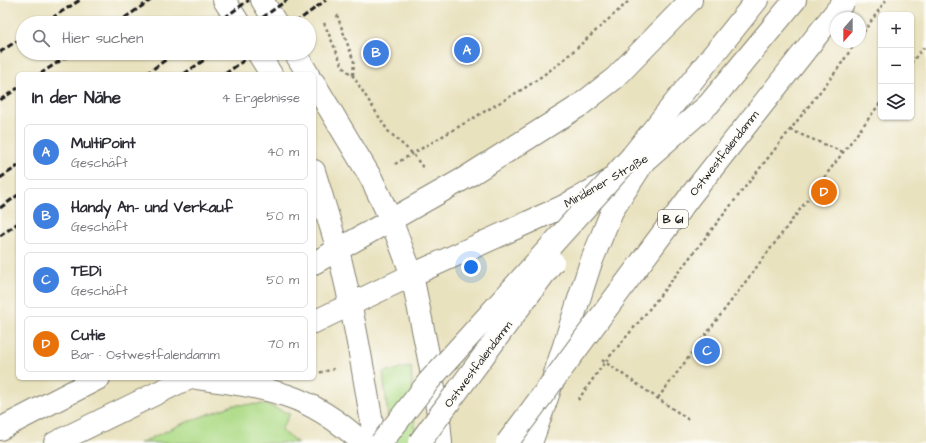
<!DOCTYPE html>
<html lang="de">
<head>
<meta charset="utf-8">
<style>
  body { margin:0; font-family:"Architects Daughter",sans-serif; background:#f7f7f7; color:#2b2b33 }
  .controls { position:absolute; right:12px; top:12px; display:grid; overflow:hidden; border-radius:6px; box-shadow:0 1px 3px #0004 }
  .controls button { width:36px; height:36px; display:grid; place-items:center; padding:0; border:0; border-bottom:1px solid #e1e1e2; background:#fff; color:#2b2b33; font:20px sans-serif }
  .compass { position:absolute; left:830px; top:12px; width:36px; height:36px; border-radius:50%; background:#fff; box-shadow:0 1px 3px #0004; rotate:201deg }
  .you { position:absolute; left:471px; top:267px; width:14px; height:14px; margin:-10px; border:3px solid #fff; border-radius:50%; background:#1a73e8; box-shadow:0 0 0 6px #1a73e833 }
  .badge { display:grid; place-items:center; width:26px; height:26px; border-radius:50%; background:#b5179e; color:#fff; font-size:13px; font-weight:700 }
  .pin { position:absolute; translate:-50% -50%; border:2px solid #fff; box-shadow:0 1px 4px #0006 }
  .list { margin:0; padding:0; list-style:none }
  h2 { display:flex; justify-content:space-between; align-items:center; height:52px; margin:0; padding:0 16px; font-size:17px }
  h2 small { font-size:13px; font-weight:400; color:#7c7c81 }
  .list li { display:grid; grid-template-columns:26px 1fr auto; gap:12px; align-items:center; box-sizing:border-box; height:56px; margin:0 8px 8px; padding:0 8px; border:1px solid #e1e1e2; border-radius:6px }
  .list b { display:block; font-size:15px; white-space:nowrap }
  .list p { margin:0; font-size:13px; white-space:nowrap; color:#7c7c81 }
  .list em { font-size:13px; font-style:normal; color:#7c7c81 }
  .icon { flex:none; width:22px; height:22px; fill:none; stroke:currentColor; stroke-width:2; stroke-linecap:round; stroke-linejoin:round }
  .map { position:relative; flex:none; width:926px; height:443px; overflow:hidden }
  .search { position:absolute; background:#fff; box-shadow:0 1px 3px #0004; left:16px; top:16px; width:300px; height:44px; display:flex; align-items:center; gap:10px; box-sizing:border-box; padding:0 14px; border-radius:22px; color:#7c7c81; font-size:15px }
  .panel { position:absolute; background:#fff; box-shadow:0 1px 3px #0004; left:16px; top:72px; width:300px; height:308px; border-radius:6px }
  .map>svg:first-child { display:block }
  .green { fill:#aedb87; stroke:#657c52 }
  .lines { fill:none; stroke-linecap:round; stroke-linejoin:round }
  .minor-casing { stroke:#827f6e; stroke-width:24 }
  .major-casing { stroke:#827f6e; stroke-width:24 }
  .highway-casing { stroke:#827f6e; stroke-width:24 }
  .path { stroke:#827f6e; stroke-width:2.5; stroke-dasharray:3 3; stroke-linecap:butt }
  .minor { stroke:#fff; stroke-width:22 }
  .major { stroke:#fff; stroke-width:22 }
  .highway { stroke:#fff; stroke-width:22 }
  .rail { stroke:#1c1c1c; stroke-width:3; stroke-dasharray:6 3; stroke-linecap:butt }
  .highway-bridge-casing { stroke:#827f6e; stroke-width:24; stroke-linecap:butt }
  .highway-bridge { stroke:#fff; stroke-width:22 }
  .labels { text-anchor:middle; stroke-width:4; stroke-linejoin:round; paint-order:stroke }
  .shield { fill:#fdfcf7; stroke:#605f5e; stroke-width:1 }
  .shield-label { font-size:11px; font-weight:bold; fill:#1c1c1c }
  .street-label { font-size:12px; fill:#1c1c1c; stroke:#fdfcf7 }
</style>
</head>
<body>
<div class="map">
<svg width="926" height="443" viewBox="0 0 926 443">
  <rect width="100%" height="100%" fill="#fdfcf7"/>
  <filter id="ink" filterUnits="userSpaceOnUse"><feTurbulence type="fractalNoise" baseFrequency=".025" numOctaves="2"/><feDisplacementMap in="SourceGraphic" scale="8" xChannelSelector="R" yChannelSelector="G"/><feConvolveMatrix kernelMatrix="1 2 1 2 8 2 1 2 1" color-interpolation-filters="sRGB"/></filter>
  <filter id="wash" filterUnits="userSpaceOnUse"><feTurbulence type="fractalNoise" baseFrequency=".012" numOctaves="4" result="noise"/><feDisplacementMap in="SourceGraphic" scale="16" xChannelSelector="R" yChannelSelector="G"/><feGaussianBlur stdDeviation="0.9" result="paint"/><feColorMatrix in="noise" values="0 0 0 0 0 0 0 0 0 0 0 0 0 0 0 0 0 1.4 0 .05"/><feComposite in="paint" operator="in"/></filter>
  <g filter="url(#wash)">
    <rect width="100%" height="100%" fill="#e9e2bf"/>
    <!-- green -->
    <g class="green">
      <polygon points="411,367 416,443 391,443 383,372"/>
      <polygon points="265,404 290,414 281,430 298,443 140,443 182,424 233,405"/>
    </g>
  </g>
  <g filter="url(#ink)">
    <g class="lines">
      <defs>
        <g id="minor">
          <polyline points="224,0 239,23"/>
          <polyline points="262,0 276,23"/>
          <polyline points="258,53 271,74"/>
          <polyline points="295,53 308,74"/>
          <polyline points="314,83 371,178 391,220 465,178 579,106 615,78 691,0"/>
          <polyline points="314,171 338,250"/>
          <polyline points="412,275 562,207 643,162 709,104 795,0"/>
          <polyline points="531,443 549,392 590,265 612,211 643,163"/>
        </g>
        <g id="major">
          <path d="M338,250C354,314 365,378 375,443"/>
          <polyline points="314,263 391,220 412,275 430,364 439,420 441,443"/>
          <polyline points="314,322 412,275"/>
          <path d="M197,378C227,382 258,386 288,396C315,405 342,424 363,443"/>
          <polyline points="0,429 99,378"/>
          <polyline points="55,443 188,378"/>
        </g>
        <polyline id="highway" points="632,156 757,0"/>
      </defs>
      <!-- minor casing -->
      <use href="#minor" class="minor-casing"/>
      <!-- major casing -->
      <use href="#major" class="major-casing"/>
      <!-- highway casing -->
      <use href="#highway" class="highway-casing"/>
      <!-- path -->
      <g class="path">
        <polyline points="337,15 354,62 353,75"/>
        <polyline points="324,23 343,67 353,76 388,131 413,154 424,169"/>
        <polyline points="860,37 886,0"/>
        <polyline points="911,63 923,48 926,50"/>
        <polyline points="790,130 843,152"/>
        <polyline points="395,164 528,86 560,63 630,0"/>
        <polyline points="602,360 689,420"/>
        <polyline points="314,374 334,369"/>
        <polyline points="658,398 881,102"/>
        <polyline points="578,400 605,362 643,317 790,130 837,70 856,42"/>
      </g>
      <!-- minor -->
      <use href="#minor" class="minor"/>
      <!-- major -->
      <use href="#major" class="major"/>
      <!-- highway -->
      <use href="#highway" class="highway"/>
      <!-- rail -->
      <g class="rail">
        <polyline points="44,23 80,0"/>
        <polyline points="117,23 151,0"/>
        <polyline points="217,23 249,0"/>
        <polyline points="255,23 287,0"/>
        <polyline points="295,23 326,0"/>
        <polyline points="0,52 23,37"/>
        <polyline points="40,74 72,53"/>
        <polyline points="146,74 175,53"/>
        <polyline points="184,74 214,53"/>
        <polyline points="225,74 254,53"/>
        <polyline points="0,100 18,88"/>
        <polyline points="0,178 18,166"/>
        <polyline points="0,208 18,195"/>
        <polyline points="0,236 18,223"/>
      </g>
      <defs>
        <g id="highway-bridge">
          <polyline points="381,443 429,381 632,156"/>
          <polyline points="419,443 553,262"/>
          <polyline points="507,443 688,199 845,0"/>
        </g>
      </defs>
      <!-- highway-bridge casing -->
      <use href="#highway-bridge" class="highway-bridge-casing"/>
      <!-- highway-bridge -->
      <use href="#highway-bridge" class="highway-bridge"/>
    </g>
  </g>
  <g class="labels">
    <!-- shield labels -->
    <rect class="shield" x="658" y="210" width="30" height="18" rx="3"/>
    <g class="shield-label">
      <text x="673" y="223">B 61</text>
    </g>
    <!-- street labels -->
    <g class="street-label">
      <text transform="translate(724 153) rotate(-52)" y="4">Ostwestfalendamm</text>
      <text transform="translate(606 181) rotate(-30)" y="4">Mindener Straße</text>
      <text transform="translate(478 364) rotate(-53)" y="4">Ostwestfalendamm</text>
    </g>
  </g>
</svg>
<div class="controls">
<button>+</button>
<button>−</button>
<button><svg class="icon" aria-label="layers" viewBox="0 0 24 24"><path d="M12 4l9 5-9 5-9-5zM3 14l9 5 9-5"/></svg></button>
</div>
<svg class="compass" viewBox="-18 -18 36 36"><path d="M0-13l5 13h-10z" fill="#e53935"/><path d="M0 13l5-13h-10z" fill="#7c7c81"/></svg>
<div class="you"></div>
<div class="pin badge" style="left:467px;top:50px;background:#3f7fe0">A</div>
<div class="pin badge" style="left:376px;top:53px;background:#3f7fe0">B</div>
<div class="pin badge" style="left:707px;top:351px;background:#3f7fe0">C</div>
<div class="pin badge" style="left:824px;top:192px;background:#e8710a">D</div>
<div class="search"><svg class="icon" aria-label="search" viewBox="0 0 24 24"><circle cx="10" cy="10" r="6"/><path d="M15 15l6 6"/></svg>Hier suchen</div>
<section class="panel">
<h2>In der Nähe<small>4 Ergebnisse</small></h2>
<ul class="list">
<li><span class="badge" style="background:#3f7fe0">A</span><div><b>MultiPoint</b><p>Geschäft</p></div><em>40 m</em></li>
<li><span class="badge" style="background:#3f7fe0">B</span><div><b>Handy An- und Verkauf</b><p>Geschäft</p></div><em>50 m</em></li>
<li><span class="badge" style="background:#3f7fe0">C</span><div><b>TEDi</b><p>Geschäft</p></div><em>50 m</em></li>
<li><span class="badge" style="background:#e8710a">D</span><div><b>Cutie</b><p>Bar · Ostwestfalendamm</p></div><em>70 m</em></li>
</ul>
</section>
</div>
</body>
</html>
